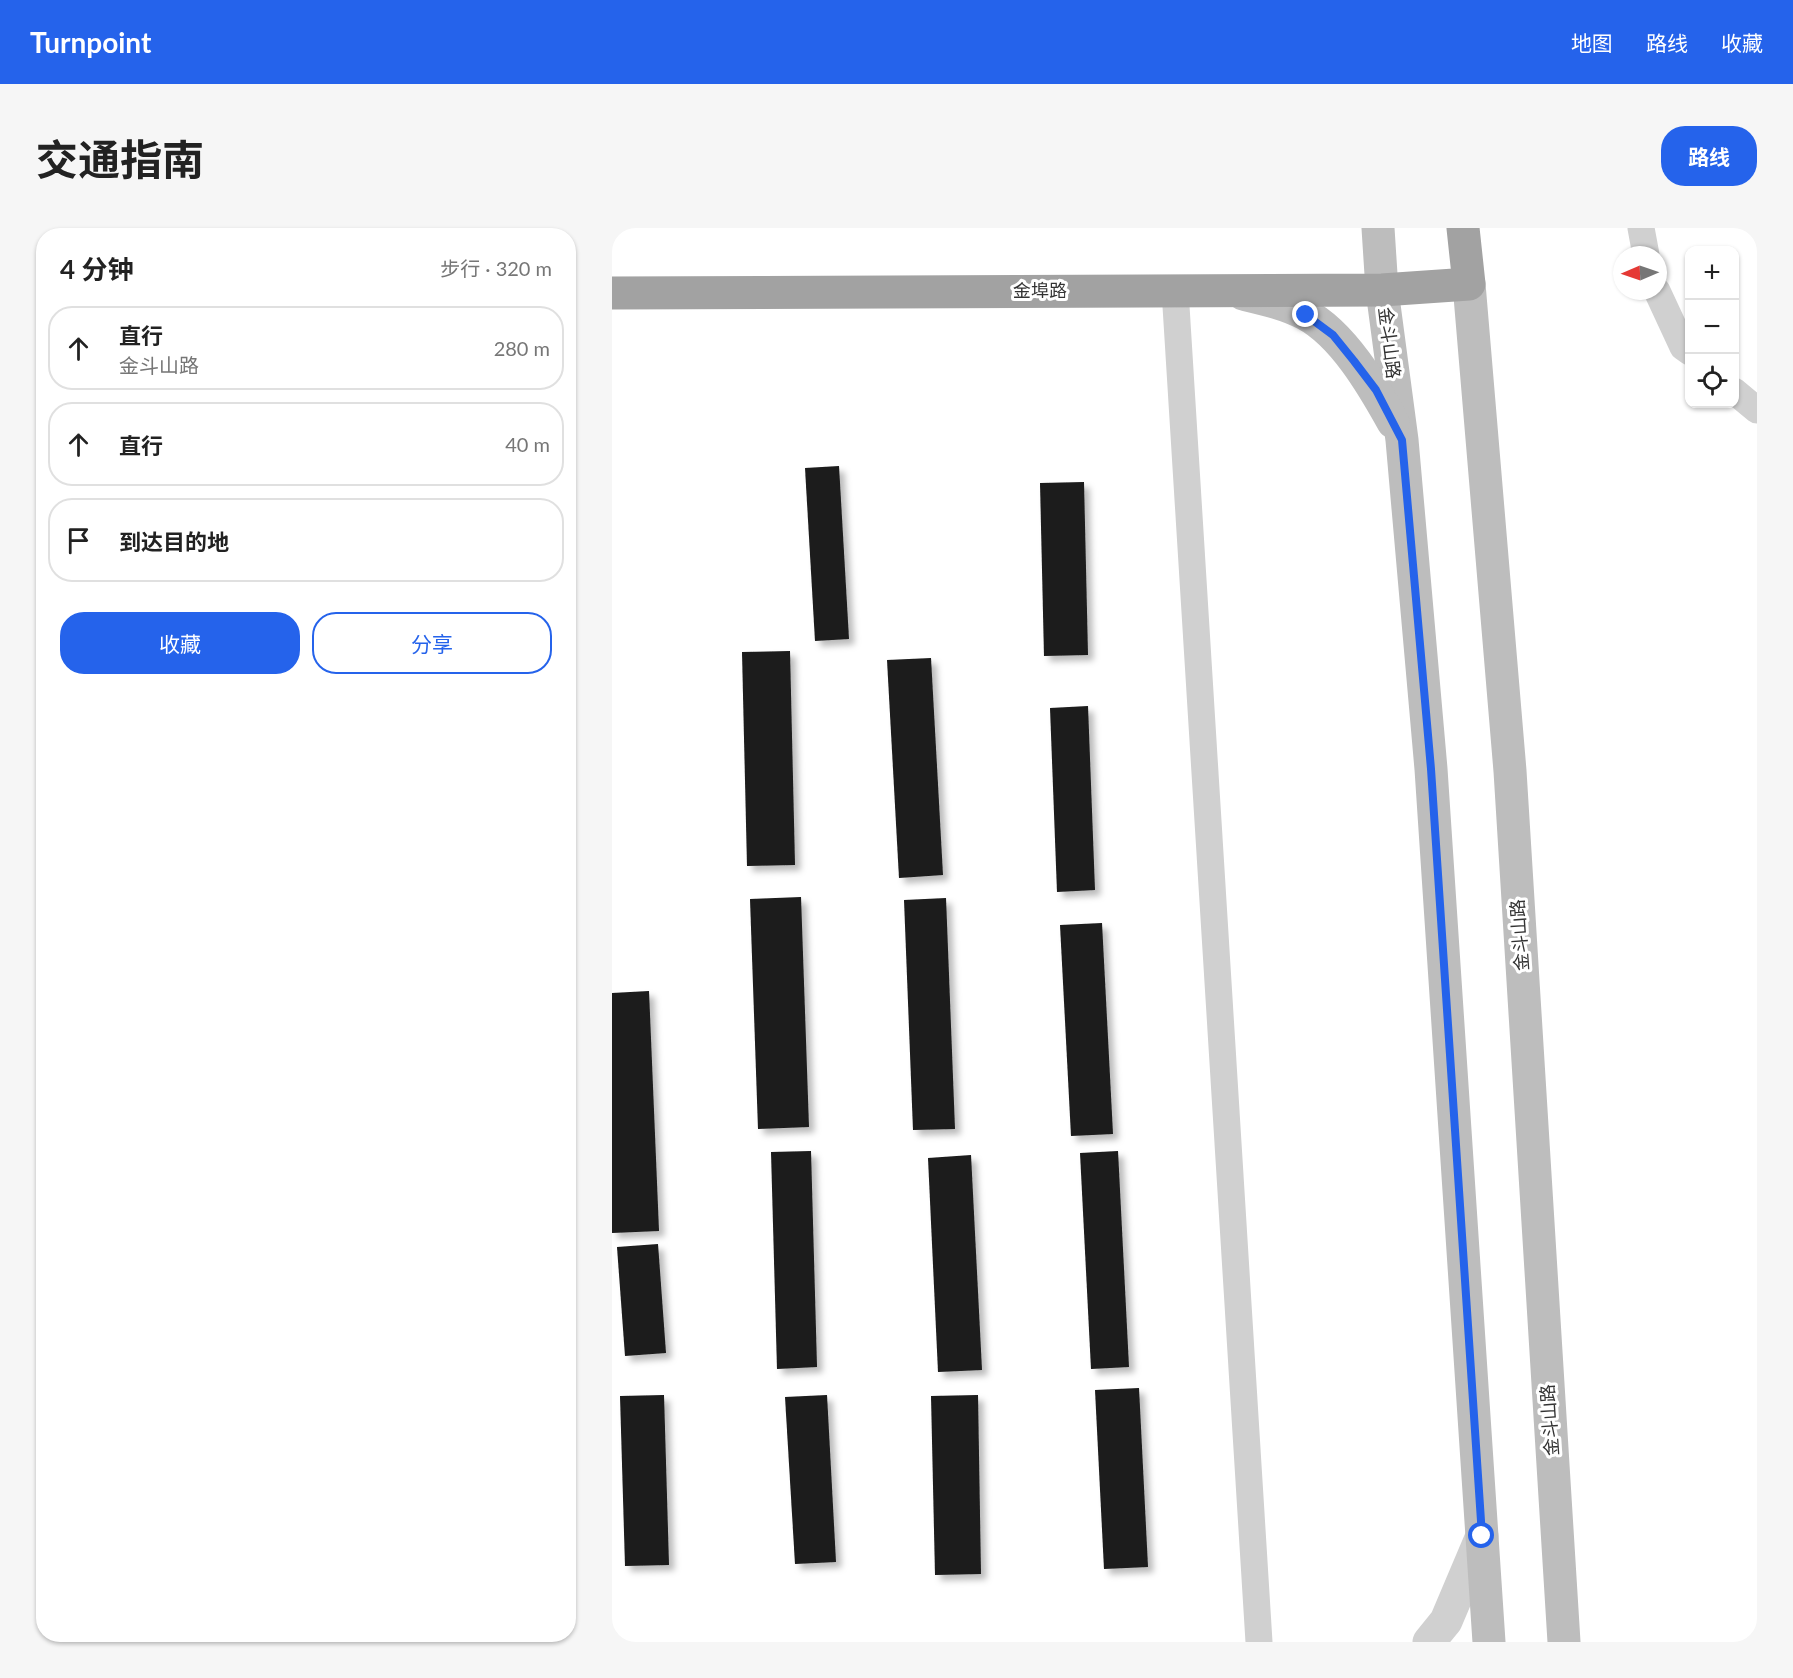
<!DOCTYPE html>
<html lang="zh">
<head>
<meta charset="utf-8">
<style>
  body { margin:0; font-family:Lato,"Noto Sans SC",sans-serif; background:#f6f6f6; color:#222 }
  .controls { position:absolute; right:18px; top:18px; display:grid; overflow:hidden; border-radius:12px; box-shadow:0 2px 4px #0004 }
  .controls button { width:54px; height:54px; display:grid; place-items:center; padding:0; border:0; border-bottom:2px solid #e0e0e0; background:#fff; color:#222; font:30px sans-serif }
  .compass { position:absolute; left:1001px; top:18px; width:54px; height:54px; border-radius:50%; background:#fff; box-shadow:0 2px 4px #0004; rotate:268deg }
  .stop { position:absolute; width:18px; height:18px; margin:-14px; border:4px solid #2563eb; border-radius:50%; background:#fff }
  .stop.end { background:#2563eb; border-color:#fff; box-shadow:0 2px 6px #0008 }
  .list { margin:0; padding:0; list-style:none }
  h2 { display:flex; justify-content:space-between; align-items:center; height:78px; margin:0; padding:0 24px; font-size:26px }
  h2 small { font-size:20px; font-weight:400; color:#767676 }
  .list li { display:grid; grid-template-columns:39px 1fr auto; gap:18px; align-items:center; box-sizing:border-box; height:84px; margin:0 12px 12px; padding:0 12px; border:2px solid #e0e0e0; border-radius:24px }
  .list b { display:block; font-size:22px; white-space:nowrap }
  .list p { margin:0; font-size:20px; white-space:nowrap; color:#767676 }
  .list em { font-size:20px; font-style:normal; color:#767676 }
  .actions { display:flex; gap:12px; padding:18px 24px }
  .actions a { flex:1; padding:14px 0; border:2px solid #2563eb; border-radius:24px; text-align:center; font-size:21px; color:#2563eb }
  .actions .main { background:#2563eb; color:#fff }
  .icon { flex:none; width:33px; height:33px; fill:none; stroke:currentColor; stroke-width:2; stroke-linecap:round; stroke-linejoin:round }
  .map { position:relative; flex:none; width:1145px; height:1414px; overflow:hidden; border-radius:24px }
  header { display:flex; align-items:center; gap:36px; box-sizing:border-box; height:84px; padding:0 30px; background:#2563eb; color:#fff }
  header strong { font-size:28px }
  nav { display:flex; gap:33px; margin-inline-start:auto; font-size:21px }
  .intro { display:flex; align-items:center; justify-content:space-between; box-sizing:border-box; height:144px; padding:0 36px }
  h1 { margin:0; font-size:42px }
  .button { padding:15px 27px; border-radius:24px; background:#2563eb; color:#fff; font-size:21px; font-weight:700 }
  main { display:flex; gap:36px; padding:0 36px }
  aside { flex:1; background:#fff; border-radius:24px; box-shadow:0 2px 4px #0004 }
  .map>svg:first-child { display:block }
  .building { fill:#1a1a1a; filter:url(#shadow) }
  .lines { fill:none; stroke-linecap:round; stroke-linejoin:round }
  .minor { stroke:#d0d0d0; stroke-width:27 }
  .tertiary { stroke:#d0d0d0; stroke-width:33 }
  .secondary { stroke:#bdbdbd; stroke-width:33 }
  .trunk { stroke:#a2a2a2; stroke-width:33 }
  .route { stroke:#2563eb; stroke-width:8 }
  .labels { text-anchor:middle; stroke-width:6; stroke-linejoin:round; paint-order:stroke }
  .street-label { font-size:18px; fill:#333; stroke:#fff }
</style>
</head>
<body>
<header>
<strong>Turnpoint</strong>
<nav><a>地图</a><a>路线</a><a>收藏</a></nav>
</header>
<div class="intro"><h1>交通指南</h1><a class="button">路线</a></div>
<main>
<aside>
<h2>4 分钟<small>步行 · 320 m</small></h2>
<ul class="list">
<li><svg class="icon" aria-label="ahead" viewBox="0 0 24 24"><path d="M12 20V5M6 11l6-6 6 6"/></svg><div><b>直行</b><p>金斗山路</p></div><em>280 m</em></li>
<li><svg class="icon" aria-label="ahead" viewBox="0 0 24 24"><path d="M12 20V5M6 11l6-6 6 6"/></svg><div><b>直行</b></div><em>40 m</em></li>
<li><svg class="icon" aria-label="arrive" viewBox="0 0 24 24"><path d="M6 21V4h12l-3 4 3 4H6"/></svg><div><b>到达目的地</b></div></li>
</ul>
<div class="actions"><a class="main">收藏</a><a>分享</a></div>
</aside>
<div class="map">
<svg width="1145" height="1414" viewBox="0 0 1145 1414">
  <defs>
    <filter id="shadow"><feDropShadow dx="5.5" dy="5.5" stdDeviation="3" flood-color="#0004"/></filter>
  </defs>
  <rect width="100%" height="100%" fill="#fff"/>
  <!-- building -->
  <g class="building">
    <polygon points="227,238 237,411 203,413 193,240"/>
    <polygon points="472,254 476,427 432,428 428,255"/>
    <polygon points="178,423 183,637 135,638 130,424"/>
    <polygon points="319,430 331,647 287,650 275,432"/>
    <polygon points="476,478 483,662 445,664 438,480"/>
    <polygon points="189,669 197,899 146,901 138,671"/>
    <polygon points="334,670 343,901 301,902 292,672"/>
    <polygon points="490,695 501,906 459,908 448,697"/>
    <polygon points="37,763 47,1003 0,1005 0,765"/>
    <polygon points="199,923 205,1139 165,1141 159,924"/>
    <polygon points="506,923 517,1139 479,1141 468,925"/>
    <polygon points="359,927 370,1142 326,1144 316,930"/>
    <polygon points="46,1016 54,1125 13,1128 5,1019"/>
    <polygon points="527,1160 536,1339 492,1341 483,1162"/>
    <polygon points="52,1167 57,1337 13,1338 8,1168"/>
    <polygon points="215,1167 224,1334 183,1336 173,1169"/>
    <polygon points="366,1167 369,1346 323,1347 319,1168"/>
  </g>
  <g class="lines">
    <!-- minor -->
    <g class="minor">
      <polyline points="1029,0 1034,27"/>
      <polyline points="563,62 647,1414"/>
      <polyline points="1045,63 1071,119 1078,124"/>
      <polyline points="1122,163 1145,182"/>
    </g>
    <!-- tertiary -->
    <polyline class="tertiary" points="817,1414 834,1393 870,1308"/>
    <!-- secondary -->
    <g class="secondary">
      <polyline points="766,0 770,62 790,212 819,541 877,1414"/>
      <polyline points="857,56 898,543 952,1414"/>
      <path d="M631,66C652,71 674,76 693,86C731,106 761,158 781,194"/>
    </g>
    <!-- trunk -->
    <polyline class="trunk" points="0,65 770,62 857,56 851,0"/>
  </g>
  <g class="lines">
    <!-- route -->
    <polyline class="route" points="694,87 721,107 742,133 764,162 790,212 819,541 870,1308"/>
  </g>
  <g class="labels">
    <!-- street labels -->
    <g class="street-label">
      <text x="428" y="69">金埠路</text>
      <text transform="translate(777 115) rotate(83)" y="6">金斗山路</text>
      <text transform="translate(908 707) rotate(-94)" y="6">金斗山路</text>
      <text transform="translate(938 1192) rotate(-94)" y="6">金斗山路</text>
    </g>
  </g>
</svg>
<div class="controls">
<button>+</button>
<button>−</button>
<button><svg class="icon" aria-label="locate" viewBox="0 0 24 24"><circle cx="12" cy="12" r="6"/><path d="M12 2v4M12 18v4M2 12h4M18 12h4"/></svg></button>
</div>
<svg class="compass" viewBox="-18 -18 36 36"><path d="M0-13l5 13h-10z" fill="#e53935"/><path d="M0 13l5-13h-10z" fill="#767676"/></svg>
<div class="stop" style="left:870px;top:1308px"></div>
<div class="stop end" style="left:694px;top:87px"></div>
</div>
</main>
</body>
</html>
